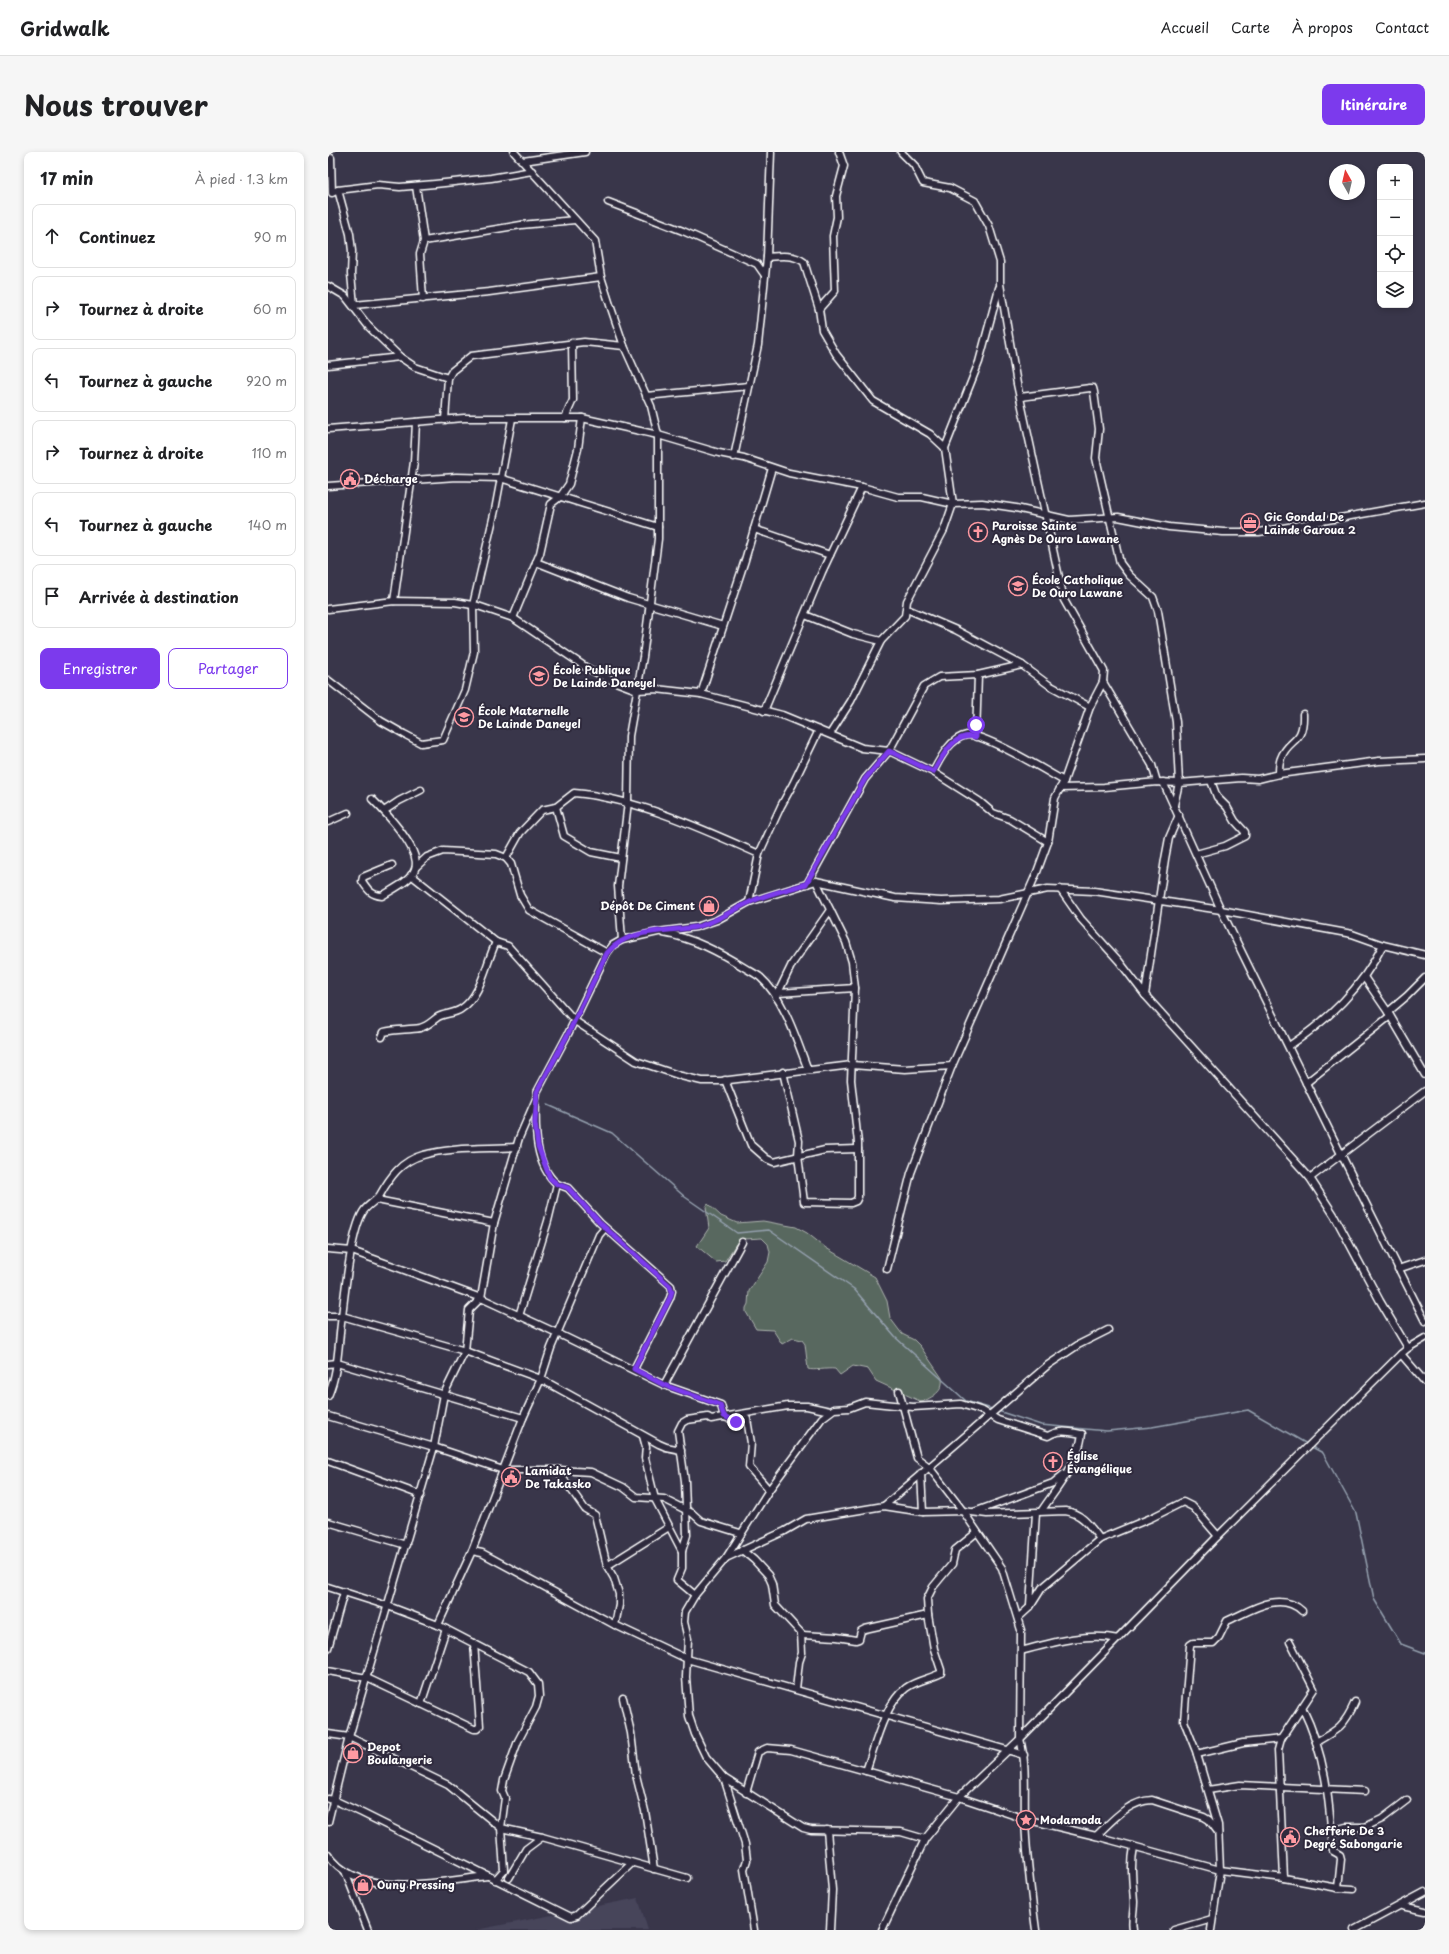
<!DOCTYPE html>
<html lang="fr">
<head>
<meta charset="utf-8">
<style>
  body { margin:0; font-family:"Playpen Sans",sans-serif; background:#f6f6f6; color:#202124 }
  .controls { position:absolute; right:12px; top:12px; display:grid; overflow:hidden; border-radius:8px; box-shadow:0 2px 6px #0003 }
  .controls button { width:36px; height:36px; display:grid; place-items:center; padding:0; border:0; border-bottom:1px solid #e0e0e0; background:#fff; color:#202124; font:20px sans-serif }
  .compass { position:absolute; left:1001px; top:12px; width:36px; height:36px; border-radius:50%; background:#fff; box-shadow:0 2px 6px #0003; rotate:352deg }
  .stop { position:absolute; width:12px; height:12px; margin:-9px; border:3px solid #7c3aed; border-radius:50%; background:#fff }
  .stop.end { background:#7c3aed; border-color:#fff; box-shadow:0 1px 4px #0008 }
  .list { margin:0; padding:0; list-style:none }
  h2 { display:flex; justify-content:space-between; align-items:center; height:52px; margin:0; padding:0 16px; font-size:17px }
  h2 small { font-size:13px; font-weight:400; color:#757577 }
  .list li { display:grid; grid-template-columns:26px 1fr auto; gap:12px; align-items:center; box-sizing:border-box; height:64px; margin:0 8px 8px; padding:0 8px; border:1px solid #e0e0e0; border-radius:8px }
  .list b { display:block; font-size:15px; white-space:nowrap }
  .list em { font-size:13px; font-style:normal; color:#757577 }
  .actions { display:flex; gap:8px; padding:12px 16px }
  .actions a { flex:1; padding:9px 0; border:1px solid #7c3aed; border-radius:8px; text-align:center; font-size:14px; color:#7c3aed }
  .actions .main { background:#7c3aed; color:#fff }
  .icon { flex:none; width:22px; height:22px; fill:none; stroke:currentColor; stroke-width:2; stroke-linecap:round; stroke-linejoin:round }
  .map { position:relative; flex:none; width:1097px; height:1778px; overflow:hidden; border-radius:8px }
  header { display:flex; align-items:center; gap:24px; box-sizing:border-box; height:56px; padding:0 20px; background:#fff; border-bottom:1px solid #e0e0e0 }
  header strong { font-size:19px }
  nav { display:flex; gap:22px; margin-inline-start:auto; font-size:14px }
  .intro { display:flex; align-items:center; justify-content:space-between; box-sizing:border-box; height:96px; padding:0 24px }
  h1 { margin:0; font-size:28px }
  .button { padding:10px 18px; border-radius:8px; background:#7c3aed; color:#fff; font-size:14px; font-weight:700 }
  main { display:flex; gap:24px; padding:0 24px }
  aside { flex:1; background:#fff; border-radius:8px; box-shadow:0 2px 6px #0003 }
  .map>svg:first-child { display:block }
  .built { fill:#46445a }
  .green { fill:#58675e; stroke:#acb3ae }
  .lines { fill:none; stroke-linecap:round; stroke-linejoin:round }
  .stream { stroke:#95a1af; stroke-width:1.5 }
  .minor-casing { stroke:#fff; stroke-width:9 }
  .minor { stroke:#2f2a3d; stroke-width:6 }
  .route { stroke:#7c3aed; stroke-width:5 }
  .labels { text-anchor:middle; stroke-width:4; stroke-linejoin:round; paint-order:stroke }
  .poi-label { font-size:11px; font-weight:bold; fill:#fff; stroke:#2f2a3d; text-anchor:start }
</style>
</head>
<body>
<header>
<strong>Gridwalk</strong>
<nav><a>Accueil</a><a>Carte</a><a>À propos</a><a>Contact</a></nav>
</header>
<div class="intro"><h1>Nous trouver</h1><a class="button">Itinéraire</a></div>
<main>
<aside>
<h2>17 min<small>À pied · 1.3 km</small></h2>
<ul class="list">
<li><svg class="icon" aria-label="ahead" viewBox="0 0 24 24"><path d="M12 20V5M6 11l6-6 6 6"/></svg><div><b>Continuez</b></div><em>90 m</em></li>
<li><svg class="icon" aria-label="right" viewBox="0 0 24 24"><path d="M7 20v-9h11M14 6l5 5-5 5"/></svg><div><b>Tournez à droite</b></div><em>60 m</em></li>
<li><svg class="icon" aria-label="left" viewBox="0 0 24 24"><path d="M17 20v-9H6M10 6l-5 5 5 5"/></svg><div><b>Tournez à gauche</b></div><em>920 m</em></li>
<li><svg class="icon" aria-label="right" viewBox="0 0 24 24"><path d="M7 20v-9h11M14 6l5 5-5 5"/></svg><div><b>Tournez à droite</b></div><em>110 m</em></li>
<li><svg class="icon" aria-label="left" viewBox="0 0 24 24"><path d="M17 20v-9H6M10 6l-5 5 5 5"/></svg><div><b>Tournez à gauche</b></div><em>140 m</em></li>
<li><svg class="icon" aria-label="arrive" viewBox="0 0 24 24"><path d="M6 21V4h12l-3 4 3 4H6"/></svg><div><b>Arrivée à destination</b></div></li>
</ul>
<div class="actions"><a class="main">Enregistrer</a><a>Partager</a></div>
</aside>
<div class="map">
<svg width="1097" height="1778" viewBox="0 0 1097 1778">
  <rect width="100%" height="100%" fill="#39364a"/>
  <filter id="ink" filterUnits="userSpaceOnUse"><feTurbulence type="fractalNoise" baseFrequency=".025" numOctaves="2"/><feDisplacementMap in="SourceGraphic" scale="8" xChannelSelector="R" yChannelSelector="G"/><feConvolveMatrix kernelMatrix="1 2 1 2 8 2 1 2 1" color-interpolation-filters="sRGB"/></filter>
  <g filter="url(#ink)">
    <!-- built -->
    <polygon class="built" points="310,1746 320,1778 148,1778"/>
    <!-- green -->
    <path class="green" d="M380,1052L393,1064L409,1071L435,1069L468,1075L479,1081L498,1096L547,1125L559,1149L562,1166L574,1182L586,1188L592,1194L614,1226C616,1240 604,1245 594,1250L548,1229L540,1217L525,1214L512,1223L507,1217C499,1216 485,1219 480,1217L477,1192L474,1188L465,1186L454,1192L445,1178L428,1177L418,1160V1156L420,1152L421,1139L440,1110L442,1100L440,1092L434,1086L417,1087L408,1092L397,1109L388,1110L369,1094L381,1076L378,1055Z"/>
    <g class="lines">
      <!-- stream -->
      <g class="stream">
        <polyline points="220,953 284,981 357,1045 409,1081 441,1078 526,1137 567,1185 638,1249 664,1257"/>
        <polyline points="670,1259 713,1273 779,1279 824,1275 920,1258 979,1292"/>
        <polyline points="982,1294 995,1301 1028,1361 1046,1447 1073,1492 1097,1501"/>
      </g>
      <defs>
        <g id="minor">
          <polyline points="186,0 267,89 273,125 282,153 296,194 323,254 330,283 330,387 315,505 301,584 300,650 290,734 294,788"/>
          <polyline points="3,6 4,41 10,38 22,82 24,99 23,122 26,153"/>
          <polyline points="195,9 257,0"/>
          <polyline points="88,34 96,89 92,102 95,147"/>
          <polyline points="10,38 50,33 72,35 107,32 163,26 204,19"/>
          <polyline points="280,50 355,79 429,112 436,122"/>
          <polyline points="96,89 193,73 247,68"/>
          <path d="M439,105C451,104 466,102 476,110L491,157L494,178L508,202L545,249L602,282L617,296"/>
          <polyline points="0,134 17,144 41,175 72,205 87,215 120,226"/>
          <polyline points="26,153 161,140 273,125"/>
          <polyline points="491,157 507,139 505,84 509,65 508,44 516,14 511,0"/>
          <polyline points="0,213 72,205"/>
          <polyline points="318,244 421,234"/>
          <polyline points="692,245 762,236 765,236 766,240 771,277 768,306 792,411 801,423 825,445 830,459 848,570 851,631 846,653"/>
          <polyline points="237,266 245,248 244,191"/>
          <polyline points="117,268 120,226 124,219 143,204 256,190 296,194"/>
          <polyline points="0,277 136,266 254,266 330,283 391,301 416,306 461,321 534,335 570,345 594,345 625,352 654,351 688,356 741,368 790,365 841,375 895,380 931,380 1097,351"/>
          <polyline points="406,305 430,193 439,105 443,0"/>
          <polyline points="0,334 128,325 172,326 330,375"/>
          <polyline points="426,377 502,403"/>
          <polyline points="208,410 300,446 395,474"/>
          <polyline points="66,449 86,310 88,270"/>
          <polyline points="0,457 66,449 127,450 150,454 185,466 259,516 285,529 309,538 328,537 373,542 454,563 534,596 561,599 605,620 651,649 665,661 682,667 720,690"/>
          <polyline points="579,457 628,478 694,513"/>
          <polyline points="477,463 525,482 553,489"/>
          <polyline points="185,466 212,401 223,352 232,345 241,332 250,297 254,266"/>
          <polyline points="0,528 53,569 76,582 93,591 115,588 137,538 146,500 145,453 167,358 184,267"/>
          <polyline points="775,530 824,613 829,630"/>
          <polyline points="373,542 417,408 444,316"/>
          <polyline points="436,559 494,420 534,335"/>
          <polyline points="502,582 523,549 553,489 577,464 579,449 616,378 625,352 617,296 651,210 671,136"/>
          <polyline points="648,585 650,523"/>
          <path d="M605,620C612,607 622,586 639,583C656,581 718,619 736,629"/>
          <path d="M951,622C951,617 951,610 953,606C961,585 976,593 975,562"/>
          <polyline points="835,630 893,758 1013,1002 1097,1169"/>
          <polyline points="732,636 776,635 829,630 851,631 913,626 930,627 951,622 1051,609 1097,607"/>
          <path d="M44,647C56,659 94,698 87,717C83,729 65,737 54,744C43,743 40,738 34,729L35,725L64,713"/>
          <polyline points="228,655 236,684 263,700 293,706"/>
          <polyline points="56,659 71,649 93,638"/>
          <polyline points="0,670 20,661"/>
          <polyline points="868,702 897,694 917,684 917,680 907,669 899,655 889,645 883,629"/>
          <path d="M178,706L192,681L214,658L228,655L246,641C307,646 375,677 431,702"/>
          <polyline points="88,715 99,705 115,699 168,702 178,706 183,712 192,743 201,758 279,801"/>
          <polyline points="83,723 168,790 180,794 247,869 308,909 353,924 374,929 393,929 524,913 577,917 624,914"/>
          <polyline points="479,732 537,627 561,599 596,534 611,525 650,523 694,513 721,533 762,555"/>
          <polyline points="732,737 753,767 791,809 817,843 982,1026 1006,1063 1052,1149 1080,1196"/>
          <polyline points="421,750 431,702 453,654 465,632 491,578"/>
          <path d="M335,781C365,786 391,800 417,816C422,819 428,822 432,825C456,846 469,889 480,918"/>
          <polyline points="1036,825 1060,860 1097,923"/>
          <polyline points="450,841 527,836"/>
          <polyline points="817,843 837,707 841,686 851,663"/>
          <polyline points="448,845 464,812 502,758"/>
          <polyline points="1060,860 1079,844 1097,826"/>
          <path d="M54,885L56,880C68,877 80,878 92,876C100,874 104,869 110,865C117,861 126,862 133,857C153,845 158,811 168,790"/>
          <path d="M961,894C1001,867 1033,837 1055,793"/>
          <polyline points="455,920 471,989 470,1004 476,1050 523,1051 528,1049 530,1045 530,991 523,928 527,836 524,810 518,790 488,729"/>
          <polyline points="397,928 423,993 439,1007 446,1010 497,998 530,997"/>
          <polyline points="978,931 1062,864"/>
          <polyline points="982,1026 1097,939"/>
          <polyline points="229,1032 240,1036 272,1071 343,1134 344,1139 342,1146 306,1217"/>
          <polyline points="49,1048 166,1071"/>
          <polyline points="0,1097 24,1099 153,1146 229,1181 336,1233 393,1253 396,1265 408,1269 419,1267 423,1291 421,1315 441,1338"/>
          <polyline points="559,1117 583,1021 624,914 709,720 720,690 727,646 736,629 762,555 775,530 776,519 736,448 689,232 672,132 672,110 661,74 647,49 622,36 595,31 586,13 573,0"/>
          <polyline points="1070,1117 1097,1108"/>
          <polyline points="0,1164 14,1164 137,1199 213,1227 331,1292 338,1295 353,1298"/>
          <path d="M191,1164L220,1069L229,1032C207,1013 207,978 208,951"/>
          <polyline points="1073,1202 1097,1230"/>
          <polyline points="0,1212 9,1211 195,1266"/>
          <polyline points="336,1233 414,1090"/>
          <path d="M571,1239L589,1306L601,1315L635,1359L674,1416L693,1478L692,1587C699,1613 696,1639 697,1666C698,1703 703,1741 708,1778"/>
          <path d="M0,1244C11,1219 10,1191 14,1164C17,1139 23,1080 35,1060C39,1053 47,1050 52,1043C62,1025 73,1009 95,1003C123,995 159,997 189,995"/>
          <polyline points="0,1264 106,1295 175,1318 231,1318 263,1320 295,1335 308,1345 336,1347 364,1361 373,1369 412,1381"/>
          <polyline points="315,1284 318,1295 317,1306 327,1347 354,1399"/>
          <polyline points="0,1309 93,1343"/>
          <polyline points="231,1318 232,1322 257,1357 267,1363 279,1414 286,1426 291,1442 291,1453 287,1473"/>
          <polyline points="593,1321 595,1360"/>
          <polyline points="556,1354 720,1213 750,1193 780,1178"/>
          <polyline points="646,1360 725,1331 736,1322"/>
          <polyline points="0,1370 78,1393"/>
          <polyline points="414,1398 426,1408 440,1423 444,1432 447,1453 473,1481 474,1501 471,1510 468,1537"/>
          <polyline points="144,1399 154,1401 287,1473 359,1507 696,1603"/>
          <path d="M398,1406L441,1338L494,1266L506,1257L521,1256L537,1250L585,1255L633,1252L655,1259L670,1268L720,1284C731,1277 742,1280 754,1282C750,1312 730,1334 714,1358"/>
          <polyline points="279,1414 341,1375"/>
          <polyline points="0,1435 60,1454 110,1473 144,1399 195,1266 213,1227 223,1196 271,1083 277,1076"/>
          <polyline points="367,1443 349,1428 354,1416 354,1399 359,1383 357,1329 350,1279 354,1271 359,1268 380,1265 383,1267 460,1254 479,1254 502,1259"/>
          <polyline points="702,1453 708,1361"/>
          <polyline points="690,1466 702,1455 714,1436 772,1387 823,1366 855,1350 865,1355 890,1384"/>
          <polyline points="110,1473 201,1520 210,1532 211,1544 208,1555 190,1589 176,1628 174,1639 177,1646 173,1676 214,1685 359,1726"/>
          <polyline points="474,1483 509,1485 528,1488 531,1487 533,1479 537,1477 600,1463"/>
          <polyline points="0,1496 16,1440"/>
          <path d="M693,1499C723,1491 759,1480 790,1487"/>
          <polyline points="0,1519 39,1526 146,1577 149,1577 152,1574 146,1491"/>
          <polyline points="295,1546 303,1581 308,1623 317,1659 326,1717"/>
          <polyline points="93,1552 118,1477"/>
          <path d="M974,1555C998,1604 1001,1646 1005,1699L1012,1703L1013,1707L1010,1736"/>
          <polyline points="0,1582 21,1585 120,1633 173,1676 176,1718 167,1728"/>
          <path d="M988,1590C1010,1578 1017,1573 1027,1550"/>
          <polyline points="869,1602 915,1591 953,1587"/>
          <path d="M538,1619C547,1594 556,1552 578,1536C589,1528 602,1527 613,1521V1518L606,1497L600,1463L599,1447L605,1435L624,1412L627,1398L648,1381"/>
          <polyline points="396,1626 417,1692 419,1708 416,1717 426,1778"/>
          <polyline points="880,1638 912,1633 1037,1639"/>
          <polyline points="418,1641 430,1600 439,1596 463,1598 631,1645 697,1667 768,1684 892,1718 956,1726 1010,1736 1025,1737"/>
          <polyline points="0,1647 6,1648 34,1661 243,1765 249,1763 304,1711"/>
          <polyline points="0,1670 21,1585 106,1295 116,1242 137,1199 141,1158 153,1146 166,1071 191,986 208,947 209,940 240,882 279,801 285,793 294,788 330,780 368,775 389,768 421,750 488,729 567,746 613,749 671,747 720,737 766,739 893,758 1024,782 1055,793 1097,803"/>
          <polyline points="499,1678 504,1738 502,1778"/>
          <polyline points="1003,1679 1018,1675 1037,1675 1054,1667 1079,1648"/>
          <path d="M768,1684C784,1669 800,1649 824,1648L876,1665L881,1668L890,1680"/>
          <path d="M597,1687L573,1680L483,1678L475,1676L396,1626L378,1605L367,1582L361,1564L358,1525L360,1487L356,1470L357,1460L367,1443L398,1406L457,1379L478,1367L556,1354L595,1360L635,1359L659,1362L737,1359C754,1361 762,1374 772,1387"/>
          <path d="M0,1702C30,1749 114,1729 159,1724"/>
          <polyline points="17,1719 40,1778"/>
          <polyline points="181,1726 198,1697 214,1685"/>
          <polyline points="956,1726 950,1598 953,1587 986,1537 962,1490"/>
          <polyline points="1074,1754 1097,1759"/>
          <polyline points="554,1778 597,1687 631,1645 692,1587 890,1384 1073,1202 1080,1196 1097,1186"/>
          <path d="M805,1778C803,1768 806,1760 806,1750C805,1731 802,1714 806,1695"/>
          <polyline points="846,1778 884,1767"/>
          <path d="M883,1778L892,1718L890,1673L868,1599L856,1569L862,1493L865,1491H885L891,1485L899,1469C922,1459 952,1438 974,1459"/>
          <polyline points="1026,1778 1097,1740"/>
        </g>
      </defs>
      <!-- minor casing -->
      <use href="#minor" class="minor-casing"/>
      <!-- minor -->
      <use href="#minor" class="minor"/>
    </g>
  </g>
  <g class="lines" filter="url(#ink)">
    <!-- route -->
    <path class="route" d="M408,1270L396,1264L392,1253L336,1233L306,1217L342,1146L344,1139L342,1134L272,1071L240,1036L229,1032L222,1026L210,994L207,971L209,940L240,882L279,801C299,776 339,780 368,775C387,771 403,759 420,751C438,742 459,738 478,732L537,627L561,599L605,620C615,604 625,580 648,585V573"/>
  </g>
  <!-- icons -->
  <defs>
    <symbol id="civic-ring" viewBox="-11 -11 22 22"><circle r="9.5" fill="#2f2a3d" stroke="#ff9aa2" stroke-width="1.5"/><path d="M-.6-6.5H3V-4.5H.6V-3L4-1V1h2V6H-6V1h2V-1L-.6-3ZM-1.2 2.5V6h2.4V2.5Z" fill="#ff9aa2"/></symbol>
    <symbol id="office-ring" viewBox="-11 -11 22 22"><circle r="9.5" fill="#2f2a3d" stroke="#ff9aa2" stroke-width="1.5"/><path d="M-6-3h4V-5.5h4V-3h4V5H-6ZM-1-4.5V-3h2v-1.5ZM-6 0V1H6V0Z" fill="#ff9aa2"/></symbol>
    <symbol id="church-ring" viewBox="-11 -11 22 22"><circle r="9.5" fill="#2f2a3d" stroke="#ff9aa2" stroke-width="1.5"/><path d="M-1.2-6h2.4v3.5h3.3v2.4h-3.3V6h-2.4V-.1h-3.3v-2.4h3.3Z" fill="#ff9aa2"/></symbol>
    <symbol id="school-ring" viewBox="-11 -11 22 22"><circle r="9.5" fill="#2f2a3d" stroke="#ff9aa2" stroke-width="1.5"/><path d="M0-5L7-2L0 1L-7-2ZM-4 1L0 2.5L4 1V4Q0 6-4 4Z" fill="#ff9aa2"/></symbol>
    <symbol id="shop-ring" viewBox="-11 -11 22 22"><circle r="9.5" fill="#2f2a3d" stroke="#ff9aa2" stroke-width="1.5"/><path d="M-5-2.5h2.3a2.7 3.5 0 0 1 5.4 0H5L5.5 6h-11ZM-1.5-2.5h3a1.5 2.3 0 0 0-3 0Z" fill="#ff9aa2"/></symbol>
    <symbol id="sight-ring" viewBox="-11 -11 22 22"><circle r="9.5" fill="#2f2a3d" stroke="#ff9aa2" stroke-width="1.5"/><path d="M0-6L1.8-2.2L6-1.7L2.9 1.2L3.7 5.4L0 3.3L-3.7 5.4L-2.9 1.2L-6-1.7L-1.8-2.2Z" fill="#ff9aa2"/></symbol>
  </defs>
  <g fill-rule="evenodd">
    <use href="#civic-ring" x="11" y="316" width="22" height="22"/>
    <use href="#office-ring" x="911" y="360" width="22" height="22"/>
    <use href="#church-ring" x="639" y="369" width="22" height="22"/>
    <use href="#school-ring" x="679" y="423" width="22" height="22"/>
    <use href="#school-ring" x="200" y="513" width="22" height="22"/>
    <use href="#school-ring" x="125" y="554" width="22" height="22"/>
    <use href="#shop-ring" x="370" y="743" width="22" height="22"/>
    <use href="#church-ring" x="714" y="1299" width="22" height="22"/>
    <use href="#civic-ring" x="172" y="1314" width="22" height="22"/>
    <use href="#shop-ring" x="14" y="1590" width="22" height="22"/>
    <use href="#sight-ring" x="687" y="1657" width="22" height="22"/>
    <use href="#civic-ring" x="951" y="1674" width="22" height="22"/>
    <use href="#shop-ring" x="24" y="1722" width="22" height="22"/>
  </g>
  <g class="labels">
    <!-- poi labels -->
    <g class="poi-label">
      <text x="36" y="331">Décharge</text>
      <text x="936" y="369">Gic Gondal De<tspan x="936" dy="13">Lainde Garoua 2</tspan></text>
      <text x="664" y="378">Paroisse Sainte<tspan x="664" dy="13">Agnès De Ouro Lawane</tspan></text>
      <text x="704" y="432">École Catholique<tspan x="704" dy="13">De Ouro Lawane</tspan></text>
      <text x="225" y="522">École Publique<tspan x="225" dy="13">De Lainde Daneyel</tspan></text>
      <text x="150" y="563">École Maternelle<tspan x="150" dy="13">De Lainde Daneyel</tspan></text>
      <text x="367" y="758" text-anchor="end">Dépôt De Ciment</text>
      <text x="739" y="1308">Église<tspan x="739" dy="13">Évangélique</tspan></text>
      <text x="197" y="1323">Lamidat<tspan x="197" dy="13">De Takasko</tspan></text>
      <text x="39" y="1599">Depot<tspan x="39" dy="13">Boulangerie</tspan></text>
      <text x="712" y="1672">Modamoda</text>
      <text x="976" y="1683">Chefferie De 3<tspan x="976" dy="13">Degré Sabongarie</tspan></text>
      <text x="49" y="1737">Ouny Pressing</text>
    </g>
  </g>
</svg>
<div class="controls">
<button>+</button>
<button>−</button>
<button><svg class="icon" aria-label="locate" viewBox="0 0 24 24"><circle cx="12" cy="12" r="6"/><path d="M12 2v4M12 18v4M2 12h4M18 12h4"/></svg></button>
<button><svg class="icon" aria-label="layers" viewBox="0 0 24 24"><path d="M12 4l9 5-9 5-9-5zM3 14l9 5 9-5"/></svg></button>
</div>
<svg class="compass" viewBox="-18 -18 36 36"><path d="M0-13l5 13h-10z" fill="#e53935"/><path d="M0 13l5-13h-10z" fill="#757577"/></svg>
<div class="stop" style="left:648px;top:573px"></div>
<div class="stop end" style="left:408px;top:1270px"></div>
</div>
</main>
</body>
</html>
